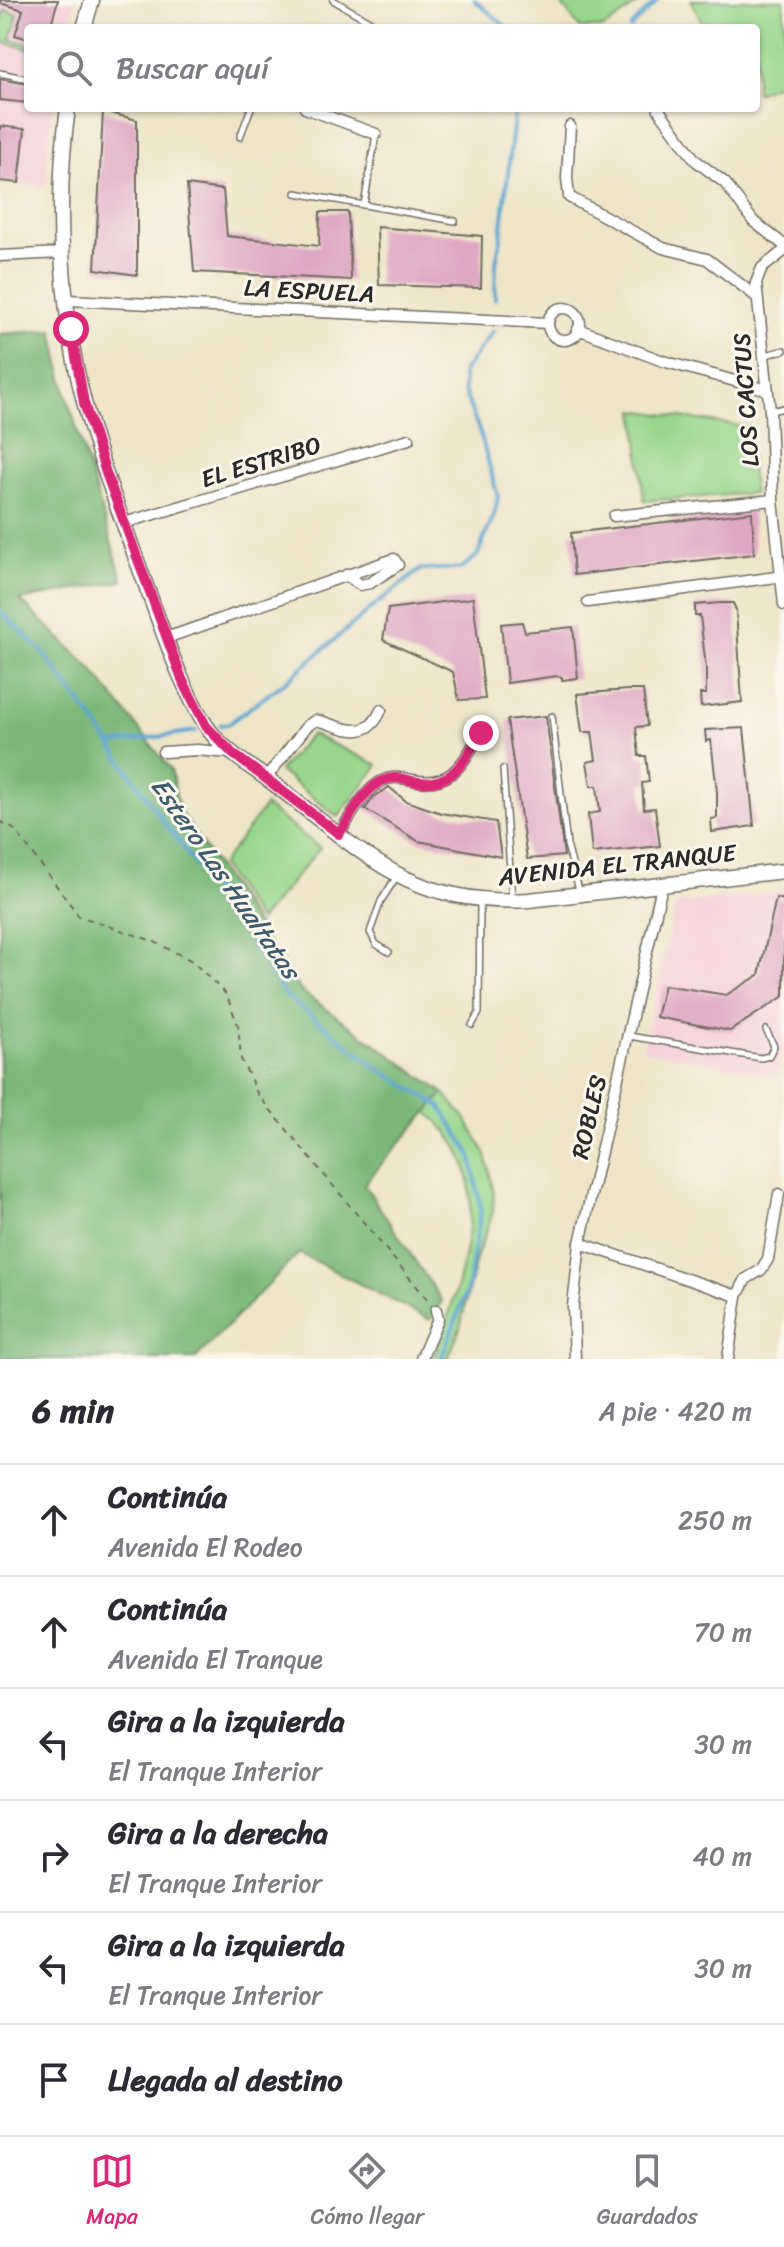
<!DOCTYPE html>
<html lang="es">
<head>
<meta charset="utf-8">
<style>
  body { margin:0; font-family:Sriracha,sans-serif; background:#f2f2f3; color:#2b2b33 }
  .stop { position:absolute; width:24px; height:24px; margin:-18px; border:6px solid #db2777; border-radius:50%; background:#fff }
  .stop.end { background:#db2777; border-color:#fff; box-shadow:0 2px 8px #0008 }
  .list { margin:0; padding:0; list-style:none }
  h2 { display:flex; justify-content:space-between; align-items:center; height:104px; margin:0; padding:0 32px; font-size:34px }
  h2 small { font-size:26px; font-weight:400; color:#7c7c81 }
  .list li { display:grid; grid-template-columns:52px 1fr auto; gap:24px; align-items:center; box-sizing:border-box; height:112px; padding:0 32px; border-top:2px solid #e1e1e2 }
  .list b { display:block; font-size:30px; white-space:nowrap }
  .list p { margin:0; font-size:26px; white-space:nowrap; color:#7c7c81 }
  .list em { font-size:26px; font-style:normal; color:#7c7c81 }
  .icon { flex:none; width:44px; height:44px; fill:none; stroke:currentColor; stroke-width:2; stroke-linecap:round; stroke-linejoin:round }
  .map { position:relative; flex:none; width:784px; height:1359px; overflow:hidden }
  .search { position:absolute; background:#fff; box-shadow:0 2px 6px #0004; left:24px; right:24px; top:24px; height:88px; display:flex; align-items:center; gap:20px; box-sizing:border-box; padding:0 28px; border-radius:8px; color:#7c7c81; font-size:30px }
  .sheet { height:776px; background:#fff }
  nav { display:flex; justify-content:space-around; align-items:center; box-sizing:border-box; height:112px; border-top:2px solid #e1e1e2; background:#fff; font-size:22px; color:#7c7c81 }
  nav a { display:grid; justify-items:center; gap:4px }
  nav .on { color:#db2777 }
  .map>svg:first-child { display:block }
  .built { fill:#f5cfd9 }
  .green { fill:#98d68c; stroke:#62805c; stroke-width:2 }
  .forest { fill:#7ab778; stroke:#527152; stroke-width:2 }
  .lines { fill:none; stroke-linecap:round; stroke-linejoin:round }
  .stream { stroke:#5ba4d2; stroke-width:4 }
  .building { fill:#dea8c4 }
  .lane-casing { stroke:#6f6c62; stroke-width:8 }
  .street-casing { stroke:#6f6c62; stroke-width:13 }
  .secondary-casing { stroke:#6f6c62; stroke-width:17 }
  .path { stroke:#6f6c62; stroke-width:2; stroke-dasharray:6 6; stroke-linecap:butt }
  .lane { stroke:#fff; stroke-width:5 }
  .street { stroke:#fff; stroke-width:10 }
  .secondary { stroke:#fff; stroke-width:14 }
  .route { stroke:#db2777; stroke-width:10 }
  .labels { text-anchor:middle; stroke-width:6; stroke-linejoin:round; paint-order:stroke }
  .street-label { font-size:24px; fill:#2b2b2b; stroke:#fbf7ec }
  .water-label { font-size:26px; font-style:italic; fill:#3e5b6e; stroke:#fbf7ec }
</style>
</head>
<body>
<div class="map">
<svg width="784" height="1359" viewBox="0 0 784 1359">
  <rect width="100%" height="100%" fill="#fbf7ec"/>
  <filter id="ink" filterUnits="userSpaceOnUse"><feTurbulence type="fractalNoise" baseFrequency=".0125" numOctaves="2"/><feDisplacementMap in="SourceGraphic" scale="16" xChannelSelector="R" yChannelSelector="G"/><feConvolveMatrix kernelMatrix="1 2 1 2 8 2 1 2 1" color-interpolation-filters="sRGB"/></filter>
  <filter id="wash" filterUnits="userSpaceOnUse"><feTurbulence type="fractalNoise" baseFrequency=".006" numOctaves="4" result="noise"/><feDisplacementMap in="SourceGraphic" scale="32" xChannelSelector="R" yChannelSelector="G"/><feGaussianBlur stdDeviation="1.8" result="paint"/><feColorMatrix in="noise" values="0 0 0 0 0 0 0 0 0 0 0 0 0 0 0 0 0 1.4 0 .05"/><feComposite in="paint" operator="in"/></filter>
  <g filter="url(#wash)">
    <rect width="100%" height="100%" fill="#eee5c8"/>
    <!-- built -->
    <g class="built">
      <polygon points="0,0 75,0 67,28 28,28 28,108 52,108 45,186 0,182"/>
      <polygon points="784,891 784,1045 777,1076 643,1050 676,904"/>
    </g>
    <!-- green -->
    <g class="green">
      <polygon points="558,0 643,0 604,28 580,28"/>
      <polygon points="691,0 784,0 784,81 756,93 756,28 705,28"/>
      <polygon points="5,10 18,14 11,39 28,44 28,49 0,41 0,26"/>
      <polygon points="635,410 746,427 754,493 644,501"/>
      <path d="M0,592L19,599L91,668L149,749L171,770L179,810L301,991L444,1093L466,1119L486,1154L494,1194L493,1212L476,1259L460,1328L448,1359H432C443,1336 449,1314 456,1290C469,1239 485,1176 446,1131C419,1099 378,1077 343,1054Z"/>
      <polygon points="311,734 378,765 338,817 279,771"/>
      <polygon points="265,806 320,848 259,921 221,865"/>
    </g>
    <!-- forest -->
    <polygon class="forest" points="53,330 66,393 123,581 20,600 91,668 171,770 179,810 301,991 444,1093 364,1184 442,1301 430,1320 299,1253 195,1359 0,1359 0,334"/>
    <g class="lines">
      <!-- stream -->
      <g class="stream">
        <polyline points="474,0 508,28"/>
        <polyline points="630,28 658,0"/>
        <polyline points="495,299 496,262 501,238 515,108"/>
        <polyline points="0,611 41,650 94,721 164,822 236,919 284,994 377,1068 440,1106 471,1155 481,1210 468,1288 441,1359"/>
        <polyline points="220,725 228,724 284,683 374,606 421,569 460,569 477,556 494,515 498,497 481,436 464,391 463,372 493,331"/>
        <polyline points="111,744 196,731"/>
      </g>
    </g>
    <g id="blocks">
      <!-- building -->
      <g class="building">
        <polygon points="0,0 58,0 50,28 28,28 28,39 15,35 23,10 0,3"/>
        <polygon points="0,79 28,84 28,103 0,100"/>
        <polygon points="103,111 137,120 137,275 95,269"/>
        <polygon points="0,126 25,129 19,183 0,181"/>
        <polygon points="187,185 223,190 227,236 319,246 320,212 348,212 351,280 194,272"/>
        <polygon points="377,227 482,236 481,288 379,285"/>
        <polygon points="752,512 754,554 574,575 571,533"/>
        <polygon points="473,598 485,699 459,700 453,672 383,640 388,609"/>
        <polygon points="720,603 733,603 736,610 742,702 701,707 700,694 706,694 706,668 700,616 695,616 695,605"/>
        <polygon points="522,622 525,632 573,627 578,678 562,680 562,677 557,676 507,683 501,624"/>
        <polygon points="627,690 643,690 647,726 636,727 639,756 646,756 649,782 642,783 644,809 655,808 660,846 592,853 588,814 600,812 597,786 591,786 587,762 596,760 592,732 582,732 577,694"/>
        <polygon points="546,716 564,856 527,859 507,720"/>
        <polygon points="744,728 754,826 712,832 711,819 717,818 717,792 711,740 706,741 705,730"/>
        <polygon points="389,787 406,801 441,813 496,822 501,857 418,841 365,809 374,797"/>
        <polygon points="776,898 784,900 784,996 730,1031 656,1017 664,985 726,995 759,975"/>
      </g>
    </g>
  </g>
  <g filter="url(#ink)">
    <use href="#blocks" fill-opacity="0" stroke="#6f6c62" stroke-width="2"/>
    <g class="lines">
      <defs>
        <g id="lane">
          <polyline points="333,0 381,28"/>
          <polyline points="0,73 28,79"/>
          <polyline points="240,137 251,108"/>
          <polyline points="296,193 455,221"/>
          <polyline points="364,205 376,135"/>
          <polyline points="766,355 784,350"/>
          <polyline points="771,411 784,408"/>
          <polyline points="552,716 567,845 580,894"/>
          <polyline points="503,769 512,899"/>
          <polyline points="389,952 376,944 370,932 381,901 397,876"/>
          <polyline points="472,1025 479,1013 480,901"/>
          <polyline points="629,1036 761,1058 769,1056 774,1046 766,1030"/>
        </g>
        <g id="street">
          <polyline points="305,108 376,134"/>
          <polyline points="659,110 695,160 725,183 753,221 784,245"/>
          <polyline points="570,126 567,178 569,197 663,248 707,259 757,297"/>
          <polyline points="784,251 762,268 756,283 770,411 773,500 784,605"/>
          <polyline points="0,256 62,253"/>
          <polyline points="68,300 548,323"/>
          <circle cx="564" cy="324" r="16"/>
          <polyline points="578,329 663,361 767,390"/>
          <polyline points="614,516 773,500"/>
          <polyline points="124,523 409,439"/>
          <polyline points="588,602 784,576"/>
          <polyline points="166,638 394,559 398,565 370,583 360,585 346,575"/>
          <polyline points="163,752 197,750 230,753"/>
          <path d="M266,778L307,726L316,720C341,726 367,744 381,710"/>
          <path d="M339,834C350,818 364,790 382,781C392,776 401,778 412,780C453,788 462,763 481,733"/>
          <polyline points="580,1243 737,1296"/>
          <polyline points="421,1359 438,1319 436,1310"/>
          <polyline points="575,1359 573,1306 580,1243 662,886"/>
          <polyline points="728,1359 737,1296 746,1279 761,1270 768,1259 779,1194"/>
        </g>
        <g id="secondary">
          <polyline points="84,28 92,0"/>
          <path d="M68,108C54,207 61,323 89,420C104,474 125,527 144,580C162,628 178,680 205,724C222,751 254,768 278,787C365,854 411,907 529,900L784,871"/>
        </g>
      </defs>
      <!-- lane casing -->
      <use href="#lane" class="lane-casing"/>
      <!-- street casing -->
      <use href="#street" class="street-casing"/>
      <!-- secondary casing -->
      <use href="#secondary" class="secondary-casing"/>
      <!-- path -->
      <polyline class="path" points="0,821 15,830 79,916 153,941 192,961 226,994 238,1025 241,1059 258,1095 428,1300"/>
      <!-- lane -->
      <use href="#lane" class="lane"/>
      <!-- street -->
      <use href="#street" class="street"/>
      <!-- secondary -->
      <use href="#secondary" class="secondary"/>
    </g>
  </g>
  <g class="lines" filter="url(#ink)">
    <!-- route -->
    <path class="route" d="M71,329L84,403L106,473L182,679L206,726L232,753L339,834C350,818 363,790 382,781C392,776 401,778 412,781C453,789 462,763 481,733"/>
  </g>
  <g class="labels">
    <!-- street labels -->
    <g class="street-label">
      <text transform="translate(309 291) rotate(3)" y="8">LA ESPUELA</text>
      <text transform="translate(746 400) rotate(-94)" y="8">LOS CACTUS</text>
      <text transform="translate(261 462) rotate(-17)" y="8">EL ESTRIBO</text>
      <text transform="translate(617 865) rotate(-6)" y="8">AVENIDA EL TRANQUE</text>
      <text transform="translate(589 1117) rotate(-77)" y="8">ROBLES</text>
    </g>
    <!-- water labels -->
    <g class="water-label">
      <text transform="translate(226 878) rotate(55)" y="9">Estero Las Hualtatas</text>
    </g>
  </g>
</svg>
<div class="stop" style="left:71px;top:329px"></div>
<div class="stop end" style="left:481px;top:733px"></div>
<div class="search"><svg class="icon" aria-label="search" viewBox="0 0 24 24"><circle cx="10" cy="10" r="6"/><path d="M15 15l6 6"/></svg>Buscar aquí</div>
</div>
<section class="sheet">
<h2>6 min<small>A pie · 420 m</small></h2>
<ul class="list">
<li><svg class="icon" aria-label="ahead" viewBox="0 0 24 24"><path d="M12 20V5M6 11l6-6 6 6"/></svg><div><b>Continúa</b><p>Avenida El Rodeo</p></div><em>250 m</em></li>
<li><svg class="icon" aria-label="ahead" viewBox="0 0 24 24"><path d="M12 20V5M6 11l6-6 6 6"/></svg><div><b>Continúa</b><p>Avenida El Tranque</p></div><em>70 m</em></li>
<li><svg class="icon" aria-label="left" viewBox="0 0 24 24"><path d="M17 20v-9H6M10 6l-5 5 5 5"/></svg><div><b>Gira a la izquierda</b><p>El Tranque Interior</p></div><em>30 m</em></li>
<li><svg class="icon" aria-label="right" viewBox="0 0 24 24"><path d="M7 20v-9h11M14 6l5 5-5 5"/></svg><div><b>Gira a la derecha</b><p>El Tranque Interior</p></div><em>40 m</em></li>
<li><svg class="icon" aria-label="left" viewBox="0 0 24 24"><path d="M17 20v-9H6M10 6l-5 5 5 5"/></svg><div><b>Gira a la izquierda</b><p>El Tranque Interior</p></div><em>30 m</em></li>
<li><svg class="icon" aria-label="arrive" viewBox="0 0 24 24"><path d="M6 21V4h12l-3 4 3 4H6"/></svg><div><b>Llegada al destino</b></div></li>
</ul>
</section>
<nav>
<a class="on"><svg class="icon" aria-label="map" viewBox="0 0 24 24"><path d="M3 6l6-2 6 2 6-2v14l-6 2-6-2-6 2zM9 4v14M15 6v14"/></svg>Mapa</a>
<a><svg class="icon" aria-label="directions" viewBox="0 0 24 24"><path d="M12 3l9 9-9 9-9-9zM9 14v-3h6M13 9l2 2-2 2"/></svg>Cómo llegar</a>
<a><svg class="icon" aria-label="saved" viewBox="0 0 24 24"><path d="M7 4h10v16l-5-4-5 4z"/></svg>Guardados</a>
</nav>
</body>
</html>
